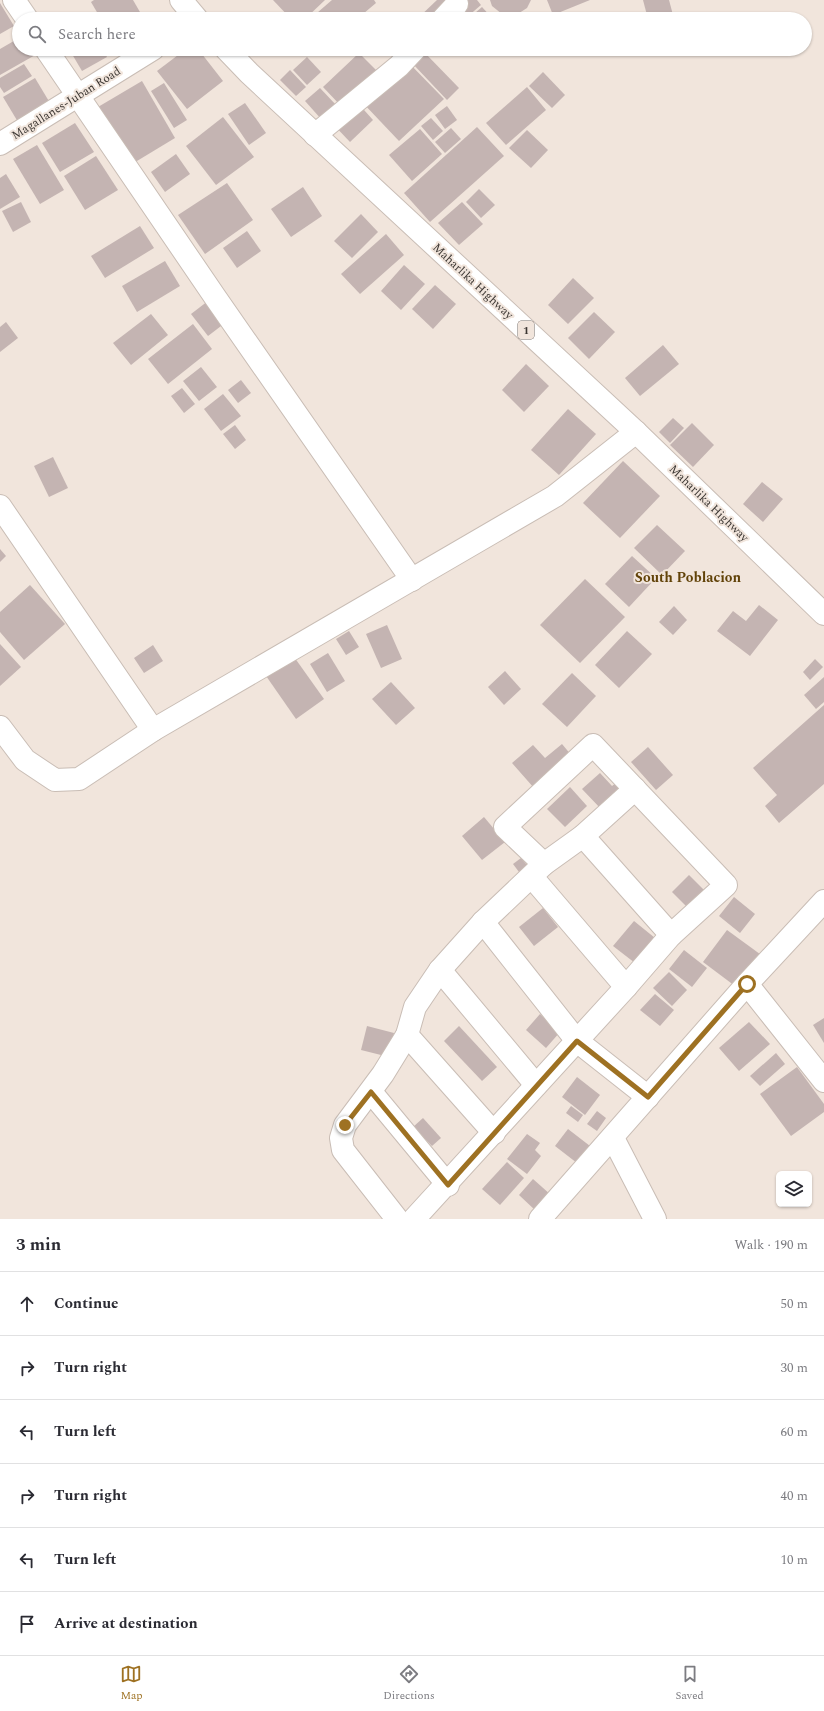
<!DOCTYPE html>
<html lang="en">
<head>
<meta charset="utf-8">
<style>
  body { margin:0; font-family:Spectral,serif; background:#f2f2f3; color:#2b2b33 }
  .controls { position:absolute; right:12px; bottom:12px; display:grid; overflow:hidden; border-radius:6px; box-shadow:0 1px 3px #0004 }
  .controls button { width:36px; height:36px; display:grid; place-items:center; padding:0; border:0; border-bottom:1px solid #e1e1e2; background:#fff; color:#2b2b33; font:20px sans-serif }
  .stop { position:absolute; width:12px; height:12px; margin:-9px; border:3px solid #9e7122; border-radius:50%; background:#fff }
  .stop.end { background:#9e7122; border-color:#fff; box-shadow:0 1px 4px #0008 }
  .list { margin:0; padding:0; list-style:none }
  h2 { display:flex; justify-content:space-between; align-items:center; height:52px; margin:0; padding:0 16px; font-size:17px }
  h2 small { font-size:13px; font-weight:400; color:#7c7c81 }
  .list li { display:grid; grid-template-columns:26px 1fr auto; gap:12px; align-items:center; box-sizing:border-box; height:64px; padding:0 16px; border-top:1px solid #e1e1e2 }
  .list b { display:block; font-size:15px; white-space:nowrap }
  .list em { font-size:13px; font-style:normal; color:#7c7c81 }
  .icon { flex:none; width:22px; height:22px; fill:none; stroke:currentColor; stroke-width:2; stroke-linecap:round; stroke-linejoin:round }
  .map { position:relative; flex:none; width:824px; height:1219px; overflow:hidden }
  .search { position:absolute; background:#fff; box-shadow:0 1px 3px #0004; left:12px; right:12px; top:12px; height:44px; display:flex; align-items:center; gap:10px; box-sizing:border-box; padding:0 14px; border-radius:22px; color:#7c7c81; font-size:15px }
  .sheet { height:436px; background:#fff }
  nav { display:flex; justify-content:space-around; align-items:center; box-sizing:border-box; height:56px; border-top:1px solid #e1e1e2; background:#fff; font-size:11px; color:#7c7c81 }
  nav a { display:grid; justify-items:center; gap:2px }
  nav .on { color:#9e7122 }
  .map>svg:first-child { display:block }
  .building { fill:#c4b4b2 }
  .lines { fill:none; stroke-linecap:round; stroke-linejoin:round }
  .minor-casing { stroke:#c9bdb5; stroke-width:24 }
  .major-casing { stroke:#c9bdb5; stroke-width:24 }
  .highway-casing { stroke:#c9bdb5; stroke-width:24 }
  .minor { stroke:#fff; stroke-width:22 }
  .major { stroke:#fff; stroke-width:22 }
  .highway { stroke:#fff; stroke-width:22 }
  .route { stroke:#9e7122; stroke-width:5 }
  .labels { text-anchor:middle; stroke-width:4; stroke-linejoin:round; paint-order:stroke }
  .shield { fill:#f1e5dc; stroke:#726a65; stroke-width:1 }
  .shield-label { font-size:11px; font-weight:bold; fill:#3b3632 }
  .street-label { font-size:12px; fill:#3b3632; stroke:#f1e5dc }
  .quarter-label { font-size:14px; font-weight:bold; fill:#614208; stroke:#f1e5dc }
</style>
</head>
<body>
<div class="map">
<svg width="824" height="1219" viewBox="0 0 824 1219">
  <rect width="100%" height="100%" fill="#f1e5dc"/>
  <!-- building -->
  <g class="building">
    <polygon points="94,0 133,0 144,19 101,19 91,2"/>
    <polygon points="273,0 325,0 305,19 291,19"/>
    <polygon points="332,0 374,0 376,3 357,19 310,19"/>
    <polygon points="437,0 460,0 439,19 417,19"/>
    <polygon points="463,0 477,0 481,5 467,17 457,5"/>
    <polygon points="490,0 531,0 527,8 516,15 502,14 492,6"/>
    <polygon points="547,0 590,0 553,15"/>
    <polygon points="643,0 669,0 673,15 657,19 648,19"/>
    <polygon points="0,3 14,26 0,34"/>
    <polygon points="482,7 493,19 468,19"/>
    <polygon points="19,38 19,49 34,49 37,54 0,75 0,49"/>
    <polygon points="69,49 103,49 107,57 82,71"/>
    <polygon points="186,49 198,49 223,81 187,109 157,71"/>
    <polygon points="456,49 468,49 461,55"/>
    <polygon points="424,52 459,88 447,100 412,63"/>
    <polygon points="359,53 378,72 341,106 323,87"/>
    <polygon points="307,57 321,72 307,85 293,70"/>
    <polygon points="406,60 444,99 399,141 362,102"/>
    <polygon points="24,64 32,76 4,93 0,87 0,78"/>
    <polygon points="290,70 306,87 296,96 280,80"/>
    <polygon points="543,72 565,95 552,108 529,86"/>
    <polygon points="35,78 50,103 18,122 3,97"/>
    <polygon points="142,81 175,138 132,164 98,107"/>
    <polygon points="164,83 187,120 174,128 151,91"/>
    <polygon points="527,87 546,110 506,145 486,123"/>
    <polygon points="320,88 337,106 322,120 305,101"/>
    <polygon points="356,101 373,120 350,142 332,123"/>
    <polygon points="245,103 266,133 249,145 228,114"/>
    <polygon points="447,106 457,120 445,129 435,115"/>
    <polygon points="223,117 254,157 216,185 186,146"/>
    <polygon points="431,118 443,131 433,140 421,126"/>
    <polygon points="75,123 94,152 60,172 42,143"/>
    <polygon points="477,127 504,156 430,222 404,193"/>
    <polygon points="451,128 461,139 445,153 435,142"/>
    <polygon points="420,129 442,154 412,181 389,155"/>
    <polygon points="527,130 548,150 531,168 509,148"/>
    <polygon points="37,145 64,190 40,204 13,159"/>
    <polygon points="176,154 190,174 165,192 151,172"/>
    <polygon points="96,156 118,190 85,210 64,176"/>
    <polygon points="6,174 20,197 0,209 0,178"/>
    <polygon points="227,183 253,220 205,254 178,215"/>
    <polygon points="303,187 322,216 291,237 271,209"/>
    <polygon points="479,189 495,205 481,218 466,202"/>
    <polygon points="21,202 31,222 13,232 2,211"/>
    <polygon points="462,202 483,224 459,245 438,223"/>
    <polygon points="361,214 378,232 352,258 334,241"/>
    <polygon points="140,226 154,248 105,278 91,256"/>
    <polygon points="247,231 261,251 237,268 223,248"/>
    <polygon points="386,234 404,255 360,294 341,274"/>
    <polygon points="165,261 180,286 137,312 122,286"/>
    <polygon points="404,265 425,284 401,310 381,291"/>
    <polygon points="573,278 594,298 568,324 548,305"/>
    <polygon points="435,285 456,304 433,329 412,309"/>
    <polygon points="208,301 225,323 208,336 191,314"/>
    <polygon points="594,312 615,332 589,359 568,338"/>
    <polygon points="151,314 168,335 131,365 113,343"/>
    <polygon points="6,322 18,338 0,352 0,327"/>
    <polygon points="193,324 212,349 168,384 148,359"/>
    <polygon points="663,345 679,364 640,396 625,378"/>
    <polygon points="526,364 549,386 524,412 502,390"/>
    <polygon points="201,367 217,387 199,401 183,381"/>
    <polygon points="241,380 251,393 238,403 228,390"/>
    <polygon points="182,388 195,404 184,413 171,396"/>
    <polygon points="223,394 241,416 221,431 204,409"/>
    <polygon points="568,409 596,434 559,475 531,450"/>
    <polygon points="673,418 684,428 670,443 659,432"/>
    <polygon points="692,423 714,445 693,467 670,445"/>
    <polygon points="235,425 246,440 235,449 223,434"/>
    <polygon points="53,457 68,488 49,497 34,466"/>
    <polygon points="623,461 660,496 620,538 583,503"/>
    <polygon points="762,482 783,499 763,522 743,504"/>
    <polygon points="657,525 685,551 662,575 634,548"/>
    <polygon points="0,549 6,556 0,562"/>
    <polygon points="632,556 656,578 629,607 605,584"/>
    <polygon points="585,579 625,617 580,663 540,625"/>
    <polygon points="30,585 65,624 24,660 0,632 0,612"/>
    <polygon points="759,605 778,620 750,656 717,631 733,611 746,621"/>
    <polygon points="674,606 687,620 673,635 659,622"/>
    <polygon points="387,625 402,659 381,668 366,634"/>
    <polygon points="349,631 359,647 346,655 336,639"/>
    <polygon points="627,631 652,654 619,688 595,665"/>
    <polygon points="0,644 21,667 0,686"/>
    <polygon points="153,645 163,661 144,673 134,658"/>
    <polygon points="328,653 345,681 327,692 310,664"/>
    <polygon points="292,654 324,699 296,719 264,673"/>
    <polygon points="815,659 823,667 810,680 803,672"/>
    <polygon points="505,671 521,689 504,705 488,687"/>
    <polygon points="572,673 596,696 567,727 542,704"/>
    <polygon points="824,677 824,702 816,709 804,695"/>
    <polygon points="391,682 415,708 396,725 372,699"/>
    <polygon points="824,705 824,784 779,823 765,806 777,795 753,768"/>
    <polygon points="562,744 572,756 534,788 512,763 533,745 545,758"/>
    <polygon points="648,747 673,775 656,790 631,762"/>
    <polygon points="600,773 612,786 620,780 627,787 602,810 582,789"/>
    <polygon points="570,787 587,806 565,827 547,809"/>
    <polygon points="484,817 505,842 482,860 462,836"/>
    <polygon points="521,858 527,865 519,872 513,864"/>
    <polygon points="689,875 707,893 690,910 672,892"/>
    <polygon points="734,897 755,914 740,933 719,916"/>
    <polygon points="543,908 558,927 534,946 519,927"/>
    <polygon points="634,921 655,938 635,963 613,946"/>
    <polygon points="727,930 764,957 739,989 703,962"/>
    <polygon points="684,950 707,968 692,987 669,969"/>
    <polygon points="669,972 687,990 672,1006 653,988"/>
    <polygon points="655,994 674,1010 660,1026 640,1010"/>
    <polygon points="540,1014 560,1032 546,1048 526,1030"/>
    <polygon points="824,1018 824,1043 813,1025"/>
    <polygon points="749,1022 770,1044 739,1071 719,1048"/>
    <polygon points="367,1026 394,1033 389,1057 361,1050"/>
    <polygon points="459,1026 497,1067 482,1081 444,1041"/>
    <polygon points="776,1053 785,1064 760,1086 750,1076"/>
    <polygon points="797,1067 824,1104 824,1112 791,1136 760,1094"/>
    <polygon points="577,1077 600,1095 585,1115 562,1097"/>
    <polygon points="571,1106 583,1115 578,1122 566,1113"/>
    <polygon points="597,1111 606,1118 597,1131 587,1124"/>
    <polygon points="423,1118 441,1138 432,1146 413,1127"/>
    <polygon points="568,1129 590,1146 577,1163 555,1146"/>
    <polygon points="527,1134 540,1143 535,1150 541,1156 527,1174 507,1159"/>
    <polygon points="507,1162 524,1178 500,1205 482,1189"/>
    <polygon points="533,1179 551,1195 536,1211 519,1195"/>
  </g>
  <g class="lines">
    <defs>
      <g id="minor">
        <polyline points="14,0 27,19"/>
        <polyline points="443,19 457,4"/>
        <polyline points="46,49 215,297 412,580"/>
        <polyline points="315,135 399,66 415,49"/>
        <polyline points="0,506 153,730"/>
        <polyline points="0,727 25,760 55,780 79,779 153,730 555,496 636,432"/>
        <polyline points="583,836 671,935"/>
        <polyline points="532,877 626,987"/>
        <polyline points="483,922 577,1041 648,1097"/>
        <polyline points="440,970 536,1085"/>
        <polyline points="747,984 824,1081"/>
        <polyline points="407,1035 494,1133"/>
        <polyline points="371,1092 448,1185"/>
        <polyline points="613,1138 655,1219"/>
        <polyline points="397,1219 343,1150 341,1138 345,1125 383,1074 407,1035 415,1007 440,970 483,922 544,864 583,836 635,789"/>
        <polyline points="414,1219 626,987 671,935 726,885 593,745 505,827 544,864"/>
        <polyline points="540,1219 747,984 824,901"/>
      </g>
      <polyline id="major" points="0,144 153,49"/>
      <g id="highway">
        <polyline points="181,0 197,19"/>
        <polyline points="226,49 249,73 636,432 824,614"/>
      </g>
    </defs>
    <!-- minor casing -->
    <use href="#minor" class="minor-casing"/>
    <!-- major casing -->
    <use href="#major" class="major-casing"/>
    <!-- highway casing -->
    <use href="#highway" class="highway-casing"/>
    <!-- minor -->
    <use href="#minor" class="minor"/>
    <!-- major -->
    <use href="#major" class="major"/>
    <!-- highway -->
    <use href="#highway" class="highway"/>
  </g>
  <g class="lines">
    <!-- route -->
    <polyline class="route" points="345,1125 371,1092 448,1185 577,1041 648,1097 747,984"/>
  </g>
  <g class="labels">
    <!-- shield labels -->
    <rect class="shield" x="518" y="321" width="16" height="18" rx="3"/>
    <g class="shield-label">
      <text x="526" y="334">1</text>
    </g>
    <!-- street labels -->
    <g class="street-label">
      <text transform="translate(66 103) rotate(-32)" y="4">Magallanes-Juban Road</text>
      <text transform="translate(473 281) rotate(43)" y="4">Maharlika Highway</text>
      <text transform="translate(709 503) rotate(44)" y="4">Maharlika Highway</text>
    </g>
    <!-- quarter labels -->
    <g class="quarter-label">
      <text x="688" y="582">South Poblacion</text>
    </g>
  </g>
</svg>
<div class="controls">
<button><svg class="icon" aria-label="layers" viewBox="0 0 24 24"><path d="M12 4l9 5-9 5-9-5zM3 14l9 5 9-5"/></svg></button>
</div>
<div class="stop" style="left:747px;top:984px"></div>
<div class="stop end" style="left:345px;top:1125px"></div>
<div class="search"><svg class="icon" aria-label="search" viewBox="0 0 24 24"><circle cx="10" cy="10" r="6"/><path d="M15 15l6 6"/></svg>Search here</div>
</div>
<section class="sheet">
<h2>3 min<small>Walk · 190 m</small></h2>
<ul class="list">
<li><svg class="icon" aria-label="ahead" viewBox="0 0 24 24"><path d="M12 20V5M6 11l6-6 6 6"/></svg><div><b>Continue</b></div><em>50 m</em></li>
<li><svg class="icon" aria-label="right" viewBox="0 0 24 24"><path d="M7 20v-9h11M14 6l5 5-5 5"/></svg><div><b>Turn right</b></div><em>30 m</em></li>
<li><svg class="icon" aria-label="left" viewBox="0 0 24 24"><path d="M17 20v-9H6M10 6l-5 5 5 5"/></svg><div><b>Turn left</b></div><em>60 m</em></li>
<li><svg class="icon" aria-label="right" viewBox="0 0 24 24"><path d="M7 20v-9h11M14 6l5 5-5 5"/></svg><div><b>Turn right</b></div><em>40 m</em></li>
<li><svg class="icon" aria-label="left" viewBox="0 0 24 24"><path d="M17 20v-9H6M10 6l-5 5 5 5"/></svg><div><b>Turn left</b></div><em>10 m</em></li>
<li><svg class="icon" aria-label="arrive" viewBox="0 0 24 24"><path d="M6 21V4h12l-3 4 3 4H6"/></svg><div><b>Arrive at destination</b></div></li>
</ul>
</section>
<nav>
<a class="on"><svg class="icon" aria-label="map" viewBox="0 0 24 24"><path d="M3 6l6-2 6 2 6-2v14l-6 2-6-2-6 2zM9 4v14M15 6v14"/></svg>Map</a>
<a><svg class="icon" aria-label="directions" viewBox="0 0 24 24"><path d="M12 3l9 9-9 9-9-9zM9 14v-3h6M13 9l2 2-2 2"/></svg>Directions</a>
<a><svg class="icon" aria-label="saved" viewBox="0 0 24 24"><path d="M7 4h10v16l-5-4-5 4z"/></svg>Saved</a>
</nav>
</body>
</html>
